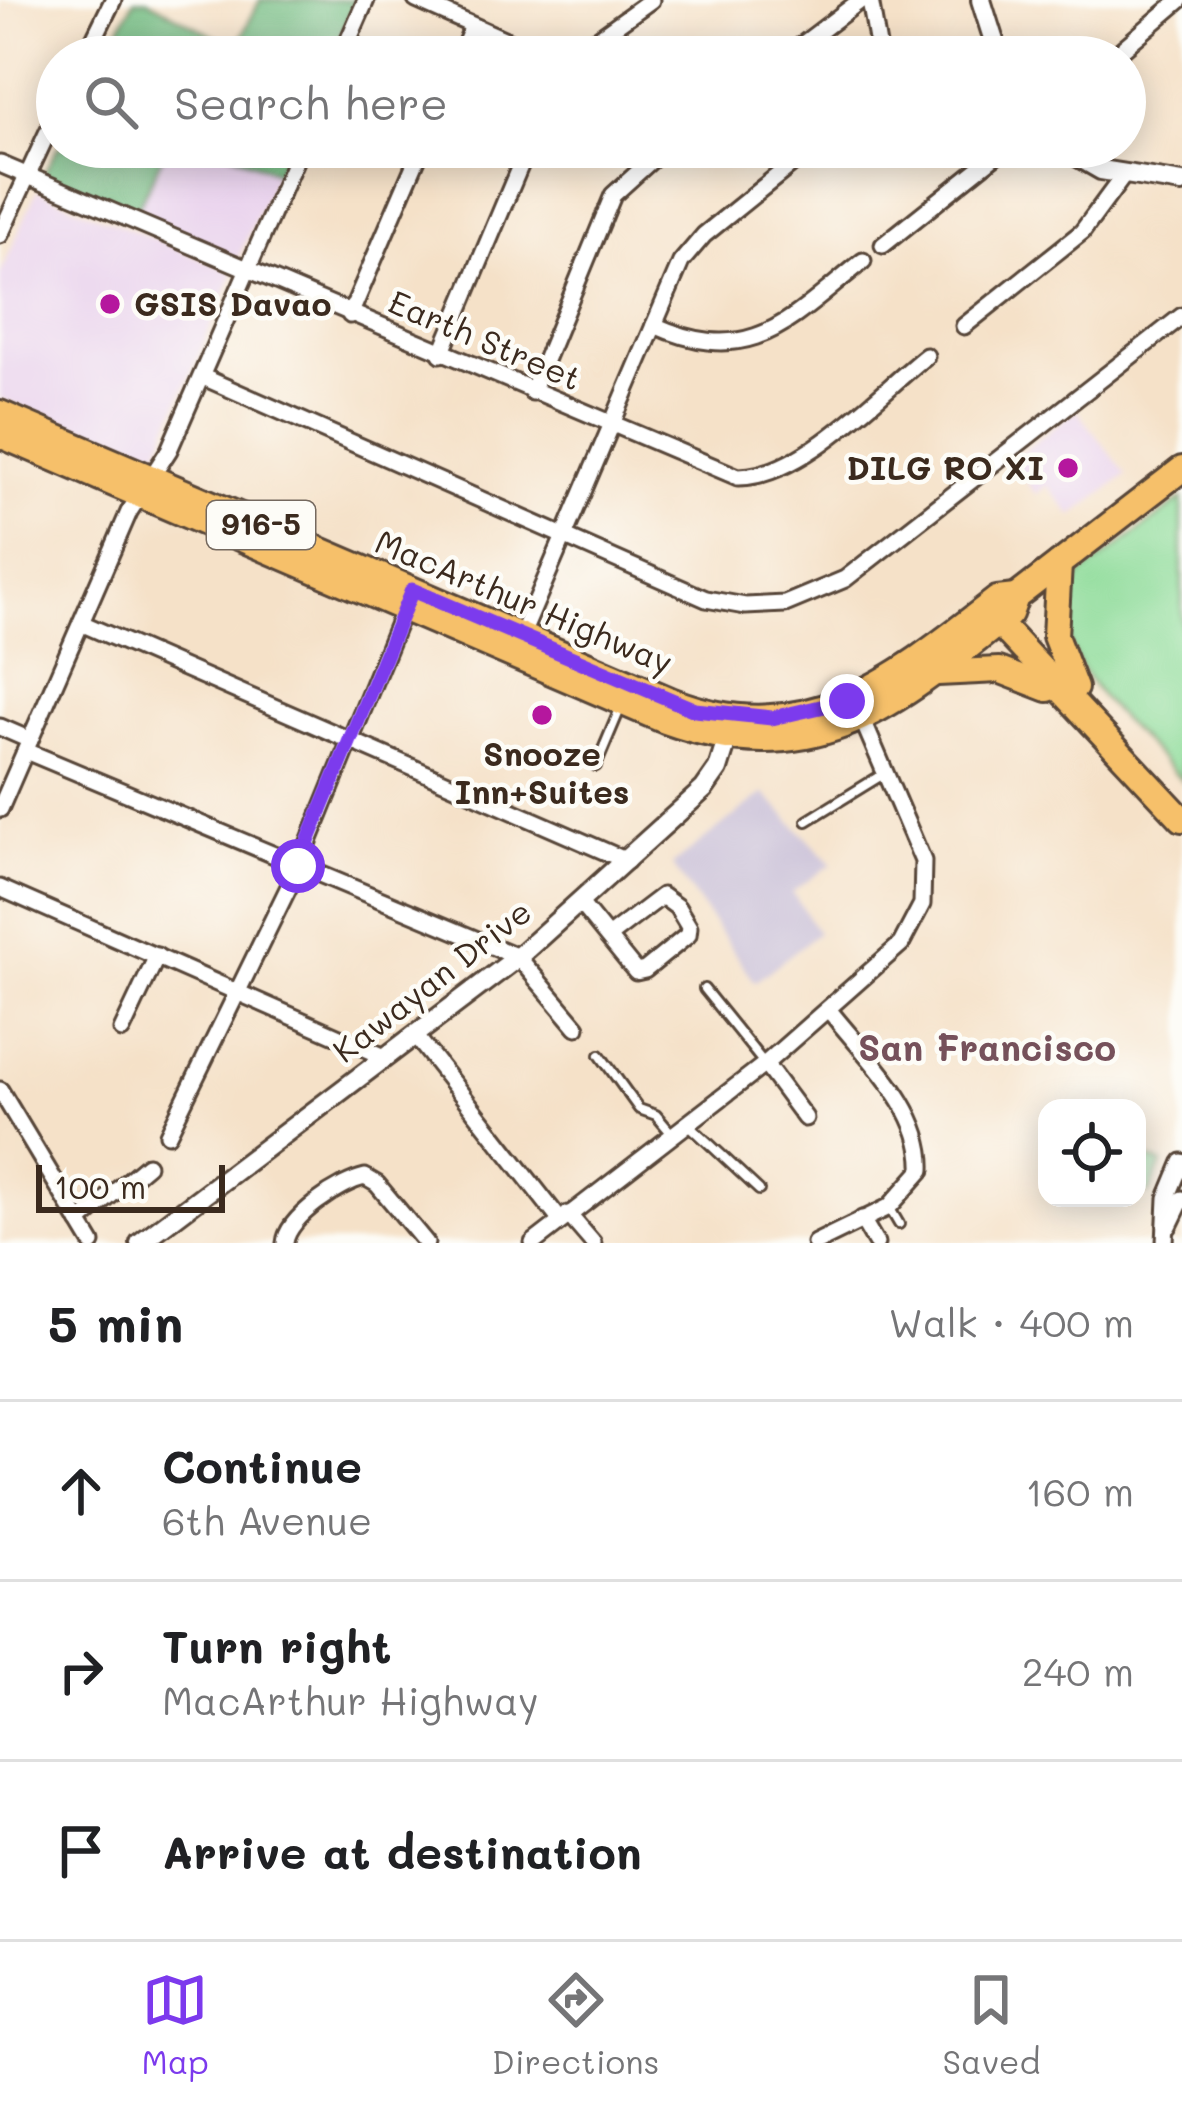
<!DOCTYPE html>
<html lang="en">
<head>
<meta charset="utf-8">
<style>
  body { margin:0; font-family:Mali,sans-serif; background:#f6f6f6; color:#202124 }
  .controls { position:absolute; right:36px; bottom:36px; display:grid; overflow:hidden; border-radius:24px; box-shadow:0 6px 30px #0003 }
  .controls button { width:108px; height:108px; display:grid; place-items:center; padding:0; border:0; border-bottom:3px solid #e0e0e0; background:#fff; color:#202124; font:60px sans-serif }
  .scale { position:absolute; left:36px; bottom:30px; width:189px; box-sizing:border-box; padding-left:12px; border:6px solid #3b2a1e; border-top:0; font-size:33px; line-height:42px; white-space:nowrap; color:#3b2a1e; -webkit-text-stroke:9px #fdfcf7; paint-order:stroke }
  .stop { position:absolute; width:36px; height:36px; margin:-27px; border:9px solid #7c3aed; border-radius:50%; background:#fff }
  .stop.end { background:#7c3aed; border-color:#fff; box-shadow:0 3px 12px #0008 }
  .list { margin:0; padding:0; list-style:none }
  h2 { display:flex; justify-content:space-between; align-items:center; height:156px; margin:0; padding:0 48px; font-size:51px }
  h2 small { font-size:39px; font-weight:400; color:#757577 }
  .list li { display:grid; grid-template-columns:78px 1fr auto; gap:36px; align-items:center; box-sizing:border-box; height:180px; padding:0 48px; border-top:3px solid #e0e0e0 }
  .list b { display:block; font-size:45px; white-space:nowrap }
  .list p { margin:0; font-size:39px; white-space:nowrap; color:#757577 }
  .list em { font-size:39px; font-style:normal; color:#757577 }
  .icon { flex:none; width:66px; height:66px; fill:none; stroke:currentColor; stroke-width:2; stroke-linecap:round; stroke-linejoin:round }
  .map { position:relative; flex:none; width:1182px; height:1243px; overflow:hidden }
  .search { position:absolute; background:#fff; box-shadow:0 6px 30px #0003; left:36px; right:36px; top:36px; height:132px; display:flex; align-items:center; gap:30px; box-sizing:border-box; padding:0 42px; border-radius:66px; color:#757577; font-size:45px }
  .sheet { height:696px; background:#fff }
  nav { display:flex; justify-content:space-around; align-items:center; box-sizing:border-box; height:168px; border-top:3px solid #e0e0e0; background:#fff; font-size:33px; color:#757577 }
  nav a { display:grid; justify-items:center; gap:6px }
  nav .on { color:#7c3aed }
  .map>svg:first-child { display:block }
  .built { fill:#e9d2ed }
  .industrial { fill:#c9bfd7 }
  .green { fill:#8ddb99; stroke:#64825c; stroke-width:3 }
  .forest { fill:#72bb81; stroke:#567250; stroke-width:3 }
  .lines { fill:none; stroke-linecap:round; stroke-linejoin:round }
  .service-casing { stroke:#574538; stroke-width:14 }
  .minor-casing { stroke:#574538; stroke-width:21 }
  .tertiary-casing { stroke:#574538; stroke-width:24 }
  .primary-casing { stroke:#574538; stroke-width:30 }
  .service { stroke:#fff; stroke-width:8 }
  .minor { stroke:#fff; stroke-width:15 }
  .tertiary { stroke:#fff; stroke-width:18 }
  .primary { stroke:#f6c06b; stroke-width:24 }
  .route { stroke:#7c3aed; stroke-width:15 }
  .poi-dot { fill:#b5179e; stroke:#fdfcf7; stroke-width:4.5 }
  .labels { text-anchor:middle; stroke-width:9; stroke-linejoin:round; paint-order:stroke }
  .shield { fill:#fdfcf7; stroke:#75695f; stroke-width:3 }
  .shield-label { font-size:30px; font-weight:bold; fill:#3b2a1e }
  .poi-label { font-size:33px; font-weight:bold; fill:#3b2a1e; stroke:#fdfcf7; text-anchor:start }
  .street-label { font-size:33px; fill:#3b2a1e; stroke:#fdfcf7 }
  .neighbourhood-label { font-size:36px; font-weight:bold; fill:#76515b; stroke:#fdfcf7 }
</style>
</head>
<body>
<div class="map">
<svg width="1182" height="1243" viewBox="0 0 1182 1243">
  <rect width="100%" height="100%" fill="#fdfcf7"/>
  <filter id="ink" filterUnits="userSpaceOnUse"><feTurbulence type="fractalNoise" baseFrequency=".00833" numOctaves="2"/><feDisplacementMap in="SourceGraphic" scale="24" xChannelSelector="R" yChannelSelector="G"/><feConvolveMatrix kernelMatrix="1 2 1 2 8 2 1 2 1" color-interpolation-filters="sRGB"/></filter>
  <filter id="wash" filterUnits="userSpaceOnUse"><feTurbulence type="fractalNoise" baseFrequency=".004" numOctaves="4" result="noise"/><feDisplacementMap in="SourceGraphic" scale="48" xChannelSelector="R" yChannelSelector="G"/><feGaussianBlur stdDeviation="2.7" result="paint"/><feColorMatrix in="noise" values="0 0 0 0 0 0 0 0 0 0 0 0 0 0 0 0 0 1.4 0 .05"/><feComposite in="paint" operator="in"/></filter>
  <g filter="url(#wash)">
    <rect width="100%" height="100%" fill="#f5e1c8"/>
    <!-- built -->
    <g class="built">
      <polygon points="167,147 219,147 276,173 237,261 133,218"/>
      <polygon points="37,190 234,273 153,462 0,398 0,275"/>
      <polygon points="1077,410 1127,475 1072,516 1048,485 1036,494 1010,461"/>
    </g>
    <!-- industrial -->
    <polygon class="industrial" points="764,793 832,864 792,892 818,933 755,982 672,865"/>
    <!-- green -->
    <g class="green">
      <path d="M1182,499V781C1136,730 1024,647 1082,574Z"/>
      <polygon points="1137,1154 1162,1164 1149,1194 1137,1189"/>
    </g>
    <!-- forest -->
    <g class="forest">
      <polygon points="134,0 147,0 236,48 260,0 356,0 330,57 105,57"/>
      <polygon points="58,147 167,147 133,218 42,177"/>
      <polygon points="219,147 288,147 276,173"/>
    </g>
  </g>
  <g filter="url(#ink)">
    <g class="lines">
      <defs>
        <g id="service">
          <polyline points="596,766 620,709"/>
          <polyline points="807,821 885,773"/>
          <polyline points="704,989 763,1062"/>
          <polyline points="600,1055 639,1109 656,1115 672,1134"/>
          <polyline points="687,1123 759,1190"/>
          <polyline points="889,1207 899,1224"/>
        </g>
        <g id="minor">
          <polyline points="416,0 544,57"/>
          <polyline points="870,0 880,57"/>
          <polyline points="85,57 113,0"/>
          <polyline points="341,57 366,0"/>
          <polyline points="460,57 472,28"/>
          <polyline points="572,57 651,0"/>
          <polyline points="786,57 861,0"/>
          <polyline points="1113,57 1180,0"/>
          <path d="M0,164L738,477C801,478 877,395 926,356"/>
          <polyline points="0,235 57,112"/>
          <polyline points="883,245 1006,147"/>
          <polyline points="350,315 422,147"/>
          <path d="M654,325C752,369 789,320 863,261"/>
          <polyline points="964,326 1082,232 1124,175"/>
          <polyline points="441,354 528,147"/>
          <polyline points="203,377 706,599 745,606 785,604 845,579 1182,316"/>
          <polyline points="532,392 613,195 666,147"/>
          <polyline points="81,623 627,861"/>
          <polyline points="518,644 681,262 704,235 813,147"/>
          <polyline points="0,727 30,740"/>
          <polyline points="26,751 518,957 577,1027"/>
          <polyline points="0,809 129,512 169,450 301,147"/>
          <polyline points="0,888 385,1057"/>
          <polyline points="580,903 636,972 645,970 688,935 689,927 677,907 662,896 608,937"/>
          <polyline points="122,1030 157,956"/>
          <polyline points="415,1035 560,1220"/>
          <polyline points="765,1064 805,1118"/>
          <polyline points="0,1090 92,1243"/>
          <polyline points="168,1134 299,866 405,606"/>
          <polyline points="568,1214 593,1243"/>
          <polyline points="862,1219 876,1243"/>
          <polyline points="79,1222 147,1165"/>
          <polyline points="1169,1226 1182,1199"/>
          <path d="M285,1243C287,1217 341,1182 365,1177L377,1184L426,1243"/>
          <polyline points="533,1243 765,1064 901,944 922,904 923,861 863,721"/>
          <path d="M815,1243L889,1207L922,1170C925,1109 864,1055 829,1010"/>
          <polyline points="1165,1243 1167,1198 1182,1162"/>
        </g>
        <g id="tertiary">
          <polyline points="981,0 999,57"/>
          <polyline points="1061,147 1101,170 1182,183"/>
          <polyline points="140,1243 518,957 704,789 718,769 728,737"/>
        </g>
        <g id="primary">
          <path d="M0,413L673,701C806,752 897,677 997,599L1016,597"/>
          <path d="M0,435L665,721C819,776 897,703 1010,614L1016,597L1182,469"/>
          <polyline points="1059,564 1055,636 1075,688"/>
          <polyline points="991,615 1182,819"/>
          <polyline points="938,673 999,670 1048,689"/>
        </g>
      </defs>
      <!-- service casing -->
      <use href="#service" class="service-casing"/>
      <!-- minor casing -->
      <use href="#minor" class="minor-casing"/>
      <!-- tertiary casing -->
      <use href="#tertiary" class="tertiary-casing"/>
      <!-- primary casing -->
      <use href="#primary" class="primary-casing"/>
      <!-- service -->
      <use href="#service" class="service"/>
      <!-- minor -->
      <use href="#minor" class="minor"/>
      <!-- tertiary -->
      <use href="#tertiary" class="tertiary"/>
      <!-- primary -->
      <use href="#primary" class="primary"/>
    </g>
  </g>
  <g class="lines" filter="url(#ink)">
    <!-- route -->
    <polyline class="route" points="298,866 412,590 695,710 772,718 847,701"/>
  </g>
  <!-- markers -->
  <g class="poi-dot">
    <circle cx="110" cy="304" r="12"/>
    <circle cx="1068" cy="468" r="12"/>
    <circle cx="542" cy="715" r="12"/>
  </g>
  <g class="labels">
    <!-- shield labels -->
    <rect class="shield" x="207" y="501" width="108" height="48" rx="9"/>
    <g class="shield-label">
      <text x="261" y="535">916-5</text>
    </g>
    <!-- poi labels -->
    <g class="poi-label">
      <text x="134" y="316">GSIS Davao</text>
      <text x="1044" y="480" text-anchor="end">DILG RO XI</text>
      <text x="542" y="766" text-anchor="middle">Snooze<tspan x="542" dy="38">Inn+Suites</tspan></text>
    </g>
    <!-- street labels -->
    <g class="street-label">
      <text transform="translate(485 340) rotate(23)" y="12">Earth Street</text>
      <text transform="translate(524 602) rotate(23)" y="12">MacArthur Highway</text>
      <text transform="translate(432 981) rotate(-38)" y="12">Kawayan Drive</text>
    </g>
    <!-- neighbourhood labels -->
    <g class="neighbourhood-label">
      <text x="987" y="1061">San Francisco</text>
    </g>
  </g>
</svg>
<div class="controls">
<button><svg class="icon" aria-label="locate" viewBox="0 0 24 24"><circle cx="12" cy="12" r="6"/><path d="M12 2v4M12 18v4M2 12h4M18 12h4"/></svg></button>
</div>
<div class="scale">100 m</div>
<div class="stop" style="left:298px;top:866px"></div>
<div class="stop end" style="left:847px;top:701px"></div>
<div class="search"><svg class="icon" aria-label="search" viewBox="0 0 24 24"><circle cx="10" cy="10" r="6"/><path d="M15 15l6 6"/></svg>Search here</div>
</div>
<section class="sheet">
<h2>5 min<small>Walk · 400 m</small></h2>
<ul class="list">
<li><svg class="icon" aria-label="ahead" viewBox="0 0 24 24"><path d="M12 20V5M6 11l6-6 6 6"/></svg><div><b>Continue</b><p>6th Avenue</p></div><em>160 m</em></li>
<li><svg class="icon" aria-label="right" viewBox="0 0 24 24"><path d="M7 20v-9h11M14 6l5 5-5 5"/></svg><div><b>Turn right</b><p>MacArthur Highway</p></div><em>240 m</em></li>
<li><svg class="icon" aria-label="arrive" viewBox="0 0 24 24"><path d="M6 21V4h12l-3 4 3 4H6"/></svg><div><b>Arrive at destination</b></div></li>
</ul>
</section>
<nav>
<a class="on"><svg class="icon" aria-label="map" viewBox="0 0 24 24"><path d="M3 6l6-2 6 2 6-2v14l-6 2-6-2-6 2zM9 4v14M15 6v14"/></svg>Map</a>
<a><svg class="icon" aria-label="directions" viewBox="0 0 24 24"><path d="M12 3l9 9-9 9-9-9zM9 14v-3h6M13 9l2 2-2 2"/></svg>Directions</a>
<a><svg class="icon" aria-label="saved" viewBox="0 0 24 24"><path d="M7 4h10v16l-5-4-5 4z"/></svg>Saved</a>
</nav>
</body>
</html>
